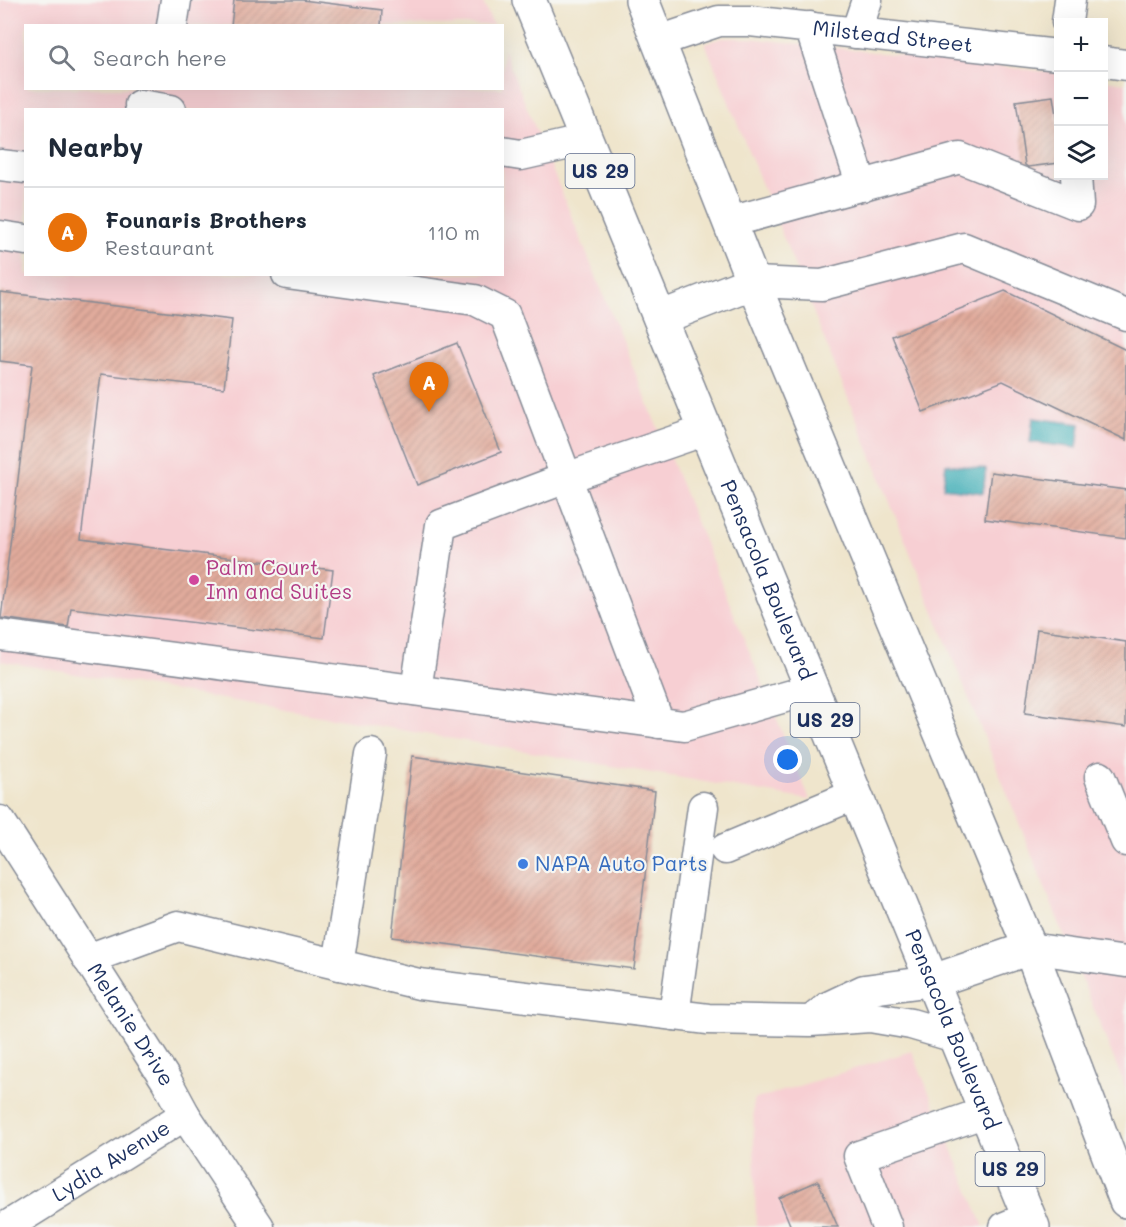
<!DOCTYPE html>
<html lang="en">
<head>
<meta charset="utf-8">
<style>
  body { margin:0; font-family:Mali,sans-serif; background:#f2f2f3; color:#1f2937 }
  .controls { position:absolute; right:18px; top:18px; display:grid; overflow:hidden; border-radius:0px; box-shadow:0 6px 24px #0002 }
  .controls button { width:54px; height:54px; display:grid; place-items:center; padding:0; border:0; border-bottom:2px solid #e0e1e3; background:#fff; color:#1f2937; font:30px sans-serif }
  .you { position:absolute; left:788px; top:760px; width:21px; height:21px; margin:-15px; border:4px solid #fff; border-radius:50%; background:#1a73e8; box-shadow:0 0 0 9px #1a73e833 }
  .badge { display:grid; place-items:center; width:39px; height:39px; border-radius:50%; background:#b45309; color:#fff; font-size:20px; font-weight:700 }
  .pin { position:absolute; translate:-50% -50px; filter:drop-shadow(0 2px 3px #0008) }
  .pin::after { content:''; position:absolute; top:32px; width:21px; height:18px; background:inherit; clip-path:polygon(0 0,100% 0,50% 100%) }
  .list { margin:0; padding:0; list-style:none }
  h2 { display:flex; justify-content:space-between; align-items:center; height:78px; margin:0; padding:0 24px; font-size:26px }
  h2 small { font-size:20px; font-weight:400; color:#747a83 }
  .list li { display:grid; grid-template-columns:39px 1fr auto; gap:18px; align-items:center; box-sizing:border-box; height:90px; padding:0 24px; border-top:2px solid #e0e1e3 }
  .list b { display:block; font-size:22px; white-space:nowrap }
  .list p { margin:0; font-size:20px; white-space:nowrap; color:#747a83 }
  .list em { font-size:20px; font-style:normal; color:#747a83 }
  .icon { flex:none; width:33px; height:33px; fill:none; stroke:currentColor; stroke-width:2; stroke-linecap:round; stroke-linejoin:round }
  .map { position:relative; flex:none; width:1126px; height:1227px; overflow:hidden }
  .search { position:absolute; background:#fff; box-shadow:0 6px 24px #0002; left:24px; top:24px; width:480px; height:66px; display:flex; align-items:center; gap:15px; box-sizing:border-box; padding:0 21px; border-radius:0px; color:#747a83; font-size:22px }
  .panel { position:absolute; background:#fff; box-shadow:0 6px 24px #0002; left:24px; top:108px; width:480px; height:168px; border-radius:0px }
  .map>svg:first-child { display:block }
  .built { fill:#f7cfd3; fill-rule:evenodd }
  .water { fill:#39aab4; stroke:#2a6c89; stroke-width:1.5 }
  .building { fill:url(#building-hatch) }
  .lines { fill:none; stroke-linecap:round; stroke-linejoin:round }
  .minor-casing { stroke:#858a95; stroke-width:33 }
  .major-casing { stroke:#858a95; stroke-width:36 }
  .minor { stroke:#fff; stroke-width:30 }
  .major { stroke:#fff; stroke-width:33 }
  .hotel-dot { fill:#d1479c; stroke:#f6f6f2; stroke-width:2 }
  .shop-dot { fill:#3f7fe0; stroke:#f6f6f2; stroke-width:2 }
  .labels { text-anchor:middle; stroke-width:4.5; stroke-linejoin:round; paint-order:stroke }
  .shield { fill:#f6f6f2; stroke:#5d6b8a; stroke-width:1.5 }
  .shield-label { font-size:20px; font-weight:bold; fill:#1b2f5e }
  .street-label { font-size:21px; fill:#1b2f5e; stroke:#f6f6f2 }
  .hotel-label { font-size:21px; fill:#b23c85; stroke:#f6f6f2; text-anchor:start }
  .shop-label { font-size:21px; fill:#366cbe; stroke:#f6f6f2; text-anchor:start }
</style>
</head>
<body>
<div class="map">
<svg width="1126" height="1227" viewBox="0 0 1126 1227">
  <defs>
    <pattern id="building-hatch" width="6" height="6" patternUnits="userSpaceOnUse" patternTransform="scale(1.5)"><rect width="6" height="6" fill="#e1ab9b"/><path d="M-1 1l2-2M0 6l6-6M5 7l2-2" fill="none" stroke="#c09388"/></pattern>
  </defs>
  <rect width="100%" height="100%" fill="#f6f6f2"/>
  <filter id="ink" filterUnits="userSpaceOnUse"><feTurbulence type="fractalNoise" baseFrequency=".0167" numOctaves="2"/><feDisplacementMap in="SourceGraphic" scale="12" xChannelSelector="R" yChannelSelector="G"/><feConvolveMatrix kernelMatrix="1 2 1 2 8 2 1 2 1" color-interpolation-filters="sRGB"/></filter>
  <filter id="wash" filterUnits="userSpaceOnUse"><feTurbulence type="fractalNoise" baseFrequency=".008" numOctaves="4" result="noise"/><feDisplacementMap in="SourceGraphic" scale="24" xChannelSelector="R" yChannelSelector="G"/><feGaussianBlur stdDeviation="1.35" result="paint"/><feColorMatrix in="noise" values="0 0 0 0 0 0 0 0 0 0 0 0 0 0 0 0 0 1.4 0 .05"/><feComposite in="paint" operator="in"/></filter>
  <g filter="url(#wash)">
    <rect width="100%" height="100%" fill="#efe5cc"/>
    <!-- built -->
    <g class="built">
      <path d="M0,0H482L493,25L26,26V88H502L503,49L810,800L0,661ZM26,110H502V274H26Z"/>
      <polygon points="722,38 749,38 1058,73 1058,176 1104,176 1104,80 1126,83 1126,1089 705,43"/>
      <polygon points="912,1051 984,1227 756,1227 753,1100"/>
    </g>
    <!-- water -->
    <g class="water">
      <polygon points="1033,418 1080,424 1077,448 1030,442"/>
      <polygon points="946,464 986,469 983,493 943,488"/>
    </g>
    <g id="blocks">
      <!-- building -->
      <g class="building">
        <polygon points="234,0 302,0 382,10 381,26 231,26"/>
        <polygon points="1053,96 1059,134 1059,163 1028,167 1025,165 1016,101"/>
        <polygon points="1005,291 1126,350 1126,440 1003,381 923,412 892,336"/>
        <polygon points="0,292 232,320 224,388 101,374 81,539 333,570 324,638 71,608 68,627 1,618 32,365 0,361"/>
        <polygon points="457,343 501,452 417,485 374,376"/>
        <polygon points="991,472 1126,490 1126,538 985,519"/>
        <polygon points="1037,629 1126,642 1126,727 1025,713"/>
        <polygon points="412,756 655,791 634,969 392,937"/>
        <polygon points="818,1181 838,1227 791,1227 779,1198"/>
      </g>
    </g>
  </g>
  <g filter="url(#ink)">
    <use href="#blocks" fill-opacity="0" stroke="#858a95" stroke-width="1.5"/>
    <g class="lines">
      <defs>
        <g id="minor">
          <polyline points="1067,22 1070,0"/>
          <polyline points="172,26 176,0"/>
          <polyline points="810,27 862,186"/>
          <polyline points="856,33 867,0"/>
          <path id="s1" d="M659,41L719,21H750L1058,55"/>
          <polyline points="1104,62 1126,65"/>
          <polyline points="140,105 171,110"/>
          <polyline points="502,152 521,155 587,140"/>
          <polyline points="0,165 26,168"/>
          <polyline points="730,222 960,158 1078,205 1076,176"/>
          <polyline points="0,236 26,240"/>
          <polyline points="287,274 475,300 505,315 659,723"/>
          <polyline points="753,282 822,285 964,248 1126,315"/>
          <polyline points="0,635 684,726 813,689"/>
          <polyline points="416,690 441,525 566,478 706,430"/>
          <polyline points="1100,777 1126,841"/>
          <path id="s2" d="M0,821L166,1080L185,1115L259,1227"/>
          <polyline points="725,849 856,794"/>
          <polyline points="1030,948 1126,962"/>
          <polyline points="88,959 178,926 419,984 708,1019 810,1021 870,1017 911,1024 955,1037"/>
          <polyline points="338,965 371,754"/>
          <polyline points="674,1015 703,807"/>
          <polyline points="812,1020 828,1007 864,990 933,981"/>
          <path id="s3" d="M6,1227L185,1115"/>
          <polyline points="887,1227 859,1156 986,1112"/>
          <polyline points="1005,1227 1029,1217"/>
        </g>
        <g id="major">
          <path id="s4" d="M529,0L1033,1227"/>
          <polyline points="642,0 753,282 1030,948 1126,1201"/>
          <polyline points="660,318 753,282"/>
          <polyline points="933,981 1030,948"/>
        </g>
      </defs>
      <!-- minor casing -->
      <use href="#minor" class="minor-casing"/>
      <!-- major casing -->
      <use href="#major" class="major-casing"/>
      <!-- minor -->
      <use href="#minor" class="minor"/>
      <!-- major -->
      <use href="#major" class="major"/>
    </g>
  </g>
  <!-- markers -->
  <circle class="hotel-dot" cx="194" cy="580" r="6"/>
  <circle class="shop-dot" cx="523" cy="864" r="6"/>
  <g class="labels">
    <!-- shield labels -->
    <g class="shield">
      <rect x="565.5" y="154" width="69" height="34" rx="4.5"/>
      <rect x="790.5" y="703" width="69" height="34" rx="4.5"/>
      <rect x="975.5" y="1152" width="69" height="34" rx="4.5"/>
    </g>
    <g class="shield-label">
      <text x="600" y="178">US 29</text>
      <text x="825" y="727">US 29</text>
      <text x="1010" y="1176">US 29</text>
    </g>
    <!-- street labels -->
    <g class="street-label">
      <text dy="7" stroke="none"><textPath href="#s1" startOffset="238">Milstead Street</textPath></text>
      <text dy="7" stroke="none"><textPath href="#s4" startOffset="627">Pensacola Boulevard</textPath></text>
      <text dy="7" stroke="none"><textPath href="#s2" startOffset="242">Melanie Drive</textPath></text>
      <text dy="7" stroke="none"><textPath href="#s4" startOffset="1113">Pensacola Boulevard</textPath></text>
      <text dy="7" stroke="none"><textPath href="#s3" startOffset="124">Lydia Avenue</textPath></text>
    </g>
    <!-- hotel labels -->
    <g class="hotel-label">
      <text x="206" y="575">Palm Court<tspan x="206" dy="24">Inn and Suites</tspan></text>
    </g>
    <!-- shop labels -->
    <g class="shop-label">
      <text x="535" y="871">NAPA Auto Parts</text>
    </g>
  </g>
</svg>
<div class="controls">
<button>+</button>
<button>−</button>
<button><svg class="icon" aria-label="layers" viewBox="0 0 24 24"><path d="M12 4l9 5-9 5-9-5zM3 14l9 5 9-5"/></svg></button>
</div>
<div class="you"></div>
<div class="pin badge" style="left:429px;top:412px;background:#e8710a">A</div>
<div class="search"><svg class="icon" aria-label="search" viewBox="0 0 24 24"><circle cx="10" cy="10" r="6"/><path d="M15 15l6 6"/></svg>Search here</div>
<section class="panel">
<h2>Nearby<small></small></h2>
<ul class="list">
<li><span class="badge" style="background:#e8710a">A</span><div><b>Founaris Brothers</b><p>Restaurant</p></div><em>110 m</em></li>
</ul>
</section>
</div>
</body>
</html>
